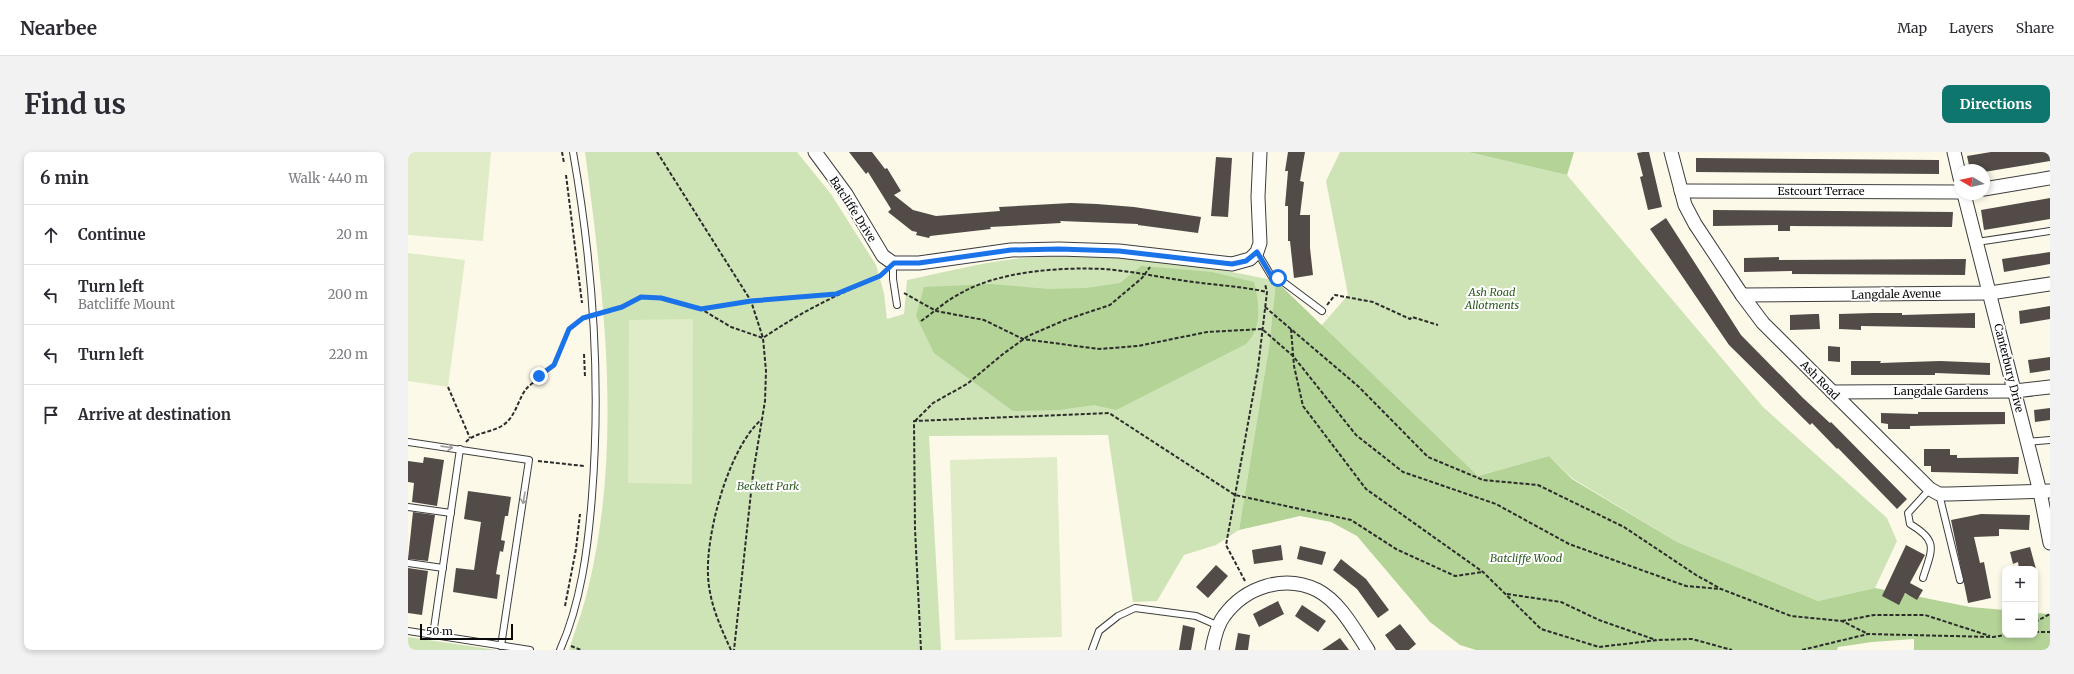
<!DOCTYPE html>
<html lang="en">
<head>
<meta charset="utf-8">
<style>
  body { margin:0; font-family:Merriweather,serif; background:#f2f2f3; color:#2b2b33 }
  .controls { position:absolute; right:12px; bottom:12px; display:grid; overflow:hidden; border-radius:8px; box-shadow:0 2px 6px #0003 }
  .controls button { width:36px; height:36px; display:grid; place-items:center; padding:0; border:0; border-bottom:1px solid #e1e1e2; background:#fff; color:#2b2b33; font:20px sans-serif }
  .compass { position:absolute; left:1546px; top:12px; width:36px; height:36px; border-radius:50%; background:#fff; box-shadow:0 2px 6px #0003; rotate:279deg }
  .scale { position:absolute; left:12px; bottom:10px; width:93px; box-sizing:border-box; padding-left:4px; border:2px solid #0a0a0a; border-top:0; font-size:11px; line-height:14px; white-space:nowrap; color:#0a0a0a; -webkit-text-stroke:3px #fff; paint-order:stroke }
  .stop { position:absolute; width:12px; height:12px; margin:-9px; border:3px solid #1a73e8; border-radius:50%; background:#fff }
  .stop.end { background:#1a73e8; border-color:#fff; box-shadow:0 1px 4px #0008 }
  .list { margin:0; padding:0; list-style:none }
  h2 { display:flex; justify-content:space-between; align-items:center; height:52px; margin:0; padding:0 16px; font-size:17px }
  h2 small { font-size:13px; font-weight:400; color:#7c7c81 }
  .list li { display:grid; grid-template-columns:26px 1fr auto; gap:12px; align-items:center; box-sizing:border-box; height:60px; padding:0 16px; border-top:1px solid #e1e1e2 }
  .list b { display:block; font-size:15px; white-space:nowrap }
  .list p { margin:0; font-size:13px; white-space:nowrap; color:#7c7c81 }
  .list em { font-size:13px; font-style:normal; color:#7c7c81 }
  .icon { flex:none; width:22px; height:22px; fill:none; stroke:currentColor; stroke-width:2; stroke-linecap:round; stroke-linejoin:round }
  .map { position:relative; flex:none; width:1642px; height:498px; overflow:hidden; border-radius:8px }
  header { display:flex; align-items:center; gap:24px; box-sizing:border-box; height:56px; padding:0 20px; background:#fff; border-bottom:1px solid #e1e1e2 }
  header strong { font-size:19px }
  nav { display:flex; gap:22px; margin-inline-start:auto; font-size:14px }
  .intro { display:flex; align-items:center; justify-content:space-between; box-sizing:border-box; height:96px; padding:0 24px }
  h1 { margin:0; font-size:28px }
  .button { padding:10px 18px; border-radius:8px; background:#0f766e; color:#fff; font-size:14px; font-weight:700 }
  main { display:flex; gap:24px; padding:0 24px }
  aside { flex:1; background:#fff; border-radius:8px; box-shadow:0 2px 6px #0003 }
  .map>svg:first-child { display:block }
  .green { fill:#cfe4b6 }
  .forest { fill:#b3d397 }
  .pitch { fill:#e0ecc7 }
  .building { fill:#524b48 }
  .lines { fill:none; stroke-linecap:round; stroke-linejoin:round }
  .service-casing { stroke:#3d3d3d; stroke-width:8 }
  .minor-casing { stroke:#3d3d3d; stroke-width:15 }
  .path { stroke:#2c2c2c; stroke-width:2; stroke-dasharray:4 2; stroke-linecap:butt }
  .service { stroke:#fff; stroke-width:6 }
  .minor { stroke:#fff; stroke-width:13 }
  .oneway { stroke:#9d9d9d }
  .route { stroke:#1a73e8; stroke-width:5 }
  .labels { text-anchor:middle; stroke-width:4; stroke-linejoin:round; paint-order:stroke }
  .street-label { font-size:11px; fill:#0a0a0a; stroke:#fff }
  .park-label { font-size:11px; font-style:italic; fill:#2e5b21; stroke:#fff }
</style>
</head>
<body>
<header>
<strong>Nearbee</strong>
<nav><a>Map</a><a>Layers</a><a>Share</a></nav>
</header>
<div class="intro"><h1>Find us</h1><a class="button">Directions</a></div>
<main>
<aside>
<h2>6 min<small>Walk · 440 m</small></h2>
<ul class="list">
<li><svg class="icon" aria-label="ahead" viewBox="0 0 24 24"><path d="M12 20V5M6 11l6-6 6 6"/></svg><div><b>Continue</b></div><em>20 m</em></li>
<li><svg class="icon" aria-label="left" viewBox="0 0 24 24"><path d="M17 20v-9H6M10 6l-5 5 5 5"/></svg><div><b>Turn left</b><p>Batcliffe Mount</p></div><em>200 m</em></li>
<li><svg class="icon" aria-label="left" viewBox="0 0 24 24"><path d="M17 20v-9H6M10 6l-5 5 5 5"/></svg><div><b>Turn left</b></div><em>220 m</em></li>
<li><svg class="icon" aria-label="arrive" viewBox="0 0 24 24"><path d="M6 21V4h12l-3 4 3 4H6"/></svg><div><b>Arrive at destination</b></div></li>
</ul>
</aside>
<div class="map">
<svg width="1642" height="498" viewBox="0 0 1642 498">
  <rect width="100%" height="100%" fill="#fdf9e9"/>
  <!-- green -->
  <g class="green">
    <path d="M177,0H389L423,42L468,113L476,141L479,167L496,162L499,128C534,121 571,111 606,107C693,98 783,110 868,129L861,195L831,378L808,393L776,403L749,449L725,450L700,283L521,284L533,498H161C167,478 175,458 180,437C215,293 196,145 177,0Z"/>
    <polygon points="932,0 1060,0 1159,23 1355,255 1479,366 1489,389 1467,436 1410,449 1269,390 1164,326 1141,304 1070,324 913,174 940,143 918,29"/>
    <polygon points="0,485 89,498 0,498"/>
  </g>
  <!-- forest -->
  <g class="forest">
    <polygon points="1060,0 1166,0 1159,23"/>
    <path d="M733,114L804,120L846,130C851,151 855,175 838,192L708,258L686,253L651,258L605,259L526,201L508,164L516,135L582,132L641,137L678,136L712,131Z"/>
    <polygon points="868,129 1070,324 1141,304 1164,327 1269,390 1410,449 1467,436 1562,455 1597,458 1597,483 1627,483 1627,461 1642,462 1642,498 1506,498 1506,487 1464,490 1430,495 1429,498 1068,498 1052,493 1022,470 949,384 923,370 892,364 831,378 861,195"/>
  </g>
  <!-- pitch -->
  <g class="pitch">
    <polygon points="0,0 83,0 75,89 0,83"/>
    <polygon points="0,101 57,108 40,235 0,229"/>
    <polygon points="285,167 284,332 220,331 221,168"/>
    <polygon points="649,305 654,485 547,488 542,308"/>
  </g>
  <!-- building -->
  <g class="building">
    <polygon points="441,0 464,0 477,17 479,16 493,39 486,43 505,58 528,64 592,59 591,55 663,51 689,52 726,55 793,65 790,81 730,73 730,72 652,69 653,71 582,75 583,77 522,84 521,86 508,83 509,80 504,79 480,60 483,57 460,20 458,22"/>
    <polygon points="880,0 897,0 892,29 896,30 892,63 902,63 902,96 905,123 886,126 882,89 880,89 880,54 877,54 880,19 877,19"/>
    <polygon points="1235,0 1241,0 1254,55 1240,58 1232,25 1235,24 1229,1"/>
    <polygon points="1583,0 1642,0 1642,9 1576,20 1576,18 1562,18 1559,4"/>
    <polygon points="808,5 824,6 820,65 803,64"/>
    <polygon points="1288,6 1531,8 1531,22 1288,20"/>
    <polygon points="1642,46 1642,67 1576,78 1573,58"/>
    <polygon points="1305,58 1545,60 1544,75 1382,74 1382,79 1370,79 1370,73 1305,74"/>
    <polygon points="1258,66 1333,183 1395,246 1422,271 1423,270 1499,347 1489,357 1430,296 1429,297 1404,271 1402,273 1321,193 1242,77"/>
    <polygon points="1642,100 1642,112 1596,120 1594,107"/>
    <polygon points="1371,105 1371,108 1558,107 1557,123 1384,122 1384,119 1336,120 1336,106"/>
    <polygon points="1642,154 1642,167 1612,172 1611,159"/>
    <polygon points="1465,161 1494,161 1494,163 1567,161 1567,176 1453,174 1453,178 1431,177 1431,162"/>
    <polygon points="1406,162 1411,162 1412,177 1382,178 1382,163"/>
    <polygon points="1420,194 1432,195 1432,210 1420,209"/>
    <polygon points="1642,205 1642,218 1622,221 1620,208"/>
    <polygon points="1443,209 1473,209 1472,211 1532,209 1582,211 1582,223 1527,221 1527,223 1443,223"/>
    <polygon points="1642,256 1642,268 1627,270 1626,258"/>
    <polygon points="1510,260 1597,260 1597,272 1502,274 1502,277 1480,277 1480,272 1473,271 1473,261 1510,262"/>
    <polygon points="1516,297 1542,297 1542,303 1549,303 1549,306 1611,305 1610,322 1523,320 1523,314 1516,314"/>
    <polygon points="16,305 36,308 29,354 4,350 6,331 0,330 0,309 15,311"/>
    <polygon points="60,339 103,345 100,364 97,364 93,388 97,389 95,400 92,399 88,422 92,423 89,447 45,440 48,416 66,418 73,370 56,367"/>
    <polygon points="5,360 27,363 20,409 0,407"/>
    <polygon points="1573,362 1622,363 1621,378 1591,377 1591,384 1566,385 1572,411 1576,410 1583,446 1560,451 1543,368"/>
    <polygon points="873,393 875,408 846,412 844,398"/>
    <polygon points="1498,393 1517,403 1502,431 1515,438 1509,448 1497,441 1491,453 1474,444"/>
    <polygon points="892,394 918,400 914,413 889,407"/>
    <polygon points="1622,395 1628,417 1611,417 1610,410 1605,412 1602,400"/>
    <polygon points="933,407 958,427 981,458 970,466 949,437 925,418"/>
    <polygon points="808,413 820,424 800,446 788,435"/>
    <polygon points="0,416 20,419 14,463 0,461"/>
    <polygon points="870,449 876,462 851,475 845,462"/>
    <polygon points="894,453 918,469 910,480 887,464"/>
    <polygon points="992,472 1008,492 1001,498 988,498 977,483"/>
    <polygon points="775,473 787,476 783,498 771,498"/>
    <polygon points="830,481 842,483 840,498 827,498"/>
    <polygon points="932,486 941,498 914,498"/>
  </g>
  <g class="lines">
    <defs>
      <g id="service">
        <polyline points="1569,90 1642,79"/>
        <polyline points="849,100 864,125 870,126 914,159"/>
        <polyline points="485,111 485,127 489,153"/>
        <polyline points="0,290 121,308 93,494"/>
        <polyline points="1619,290 1642,288"/>
        <polyline points="1531,342 1552,428"/>
        <polyline points="0,355 43,361"/>
        <polyline points="0,411 35,416"/>
        <path d="M1515,426C1524,397 1531,389 1502,372L1500,361L1522,337"/>
        <polyline points="0,479 122,498"/>
        <polyline points="25,483 52,297"/>
        <path d="M152,498C173,451 180,396 184,344C193,230 185,113 165,0"/>
        <polyline points="684,498 691,479 710,464 727,456 788,464 811,474"/>
      </g>
      <g id="minor">
        <polyline points="407,0 438,42 475,104 485,111 511,111 603,98 651,97 711,99 824,112 842,107 849,100 852,91 850,45 852,0"/>
        <polyline points="1263,0 1277,53 1287,72 1334,143 1355,171 1522,337 1531,342 1541,342 1642,339"/>
        <polyline points="1546,0 1552,26"/>
        <polyline points="1576,37 1642,26"/>
        <polyline points="1273,39 1552,40"/>
        <polyline points="1556,42 1632,340 1642,391"/>
        <polyline points="1334,143 1582,141 1642,132"/>
        <polyline points="1424,240 1607,239 1642,235"/>
        <path d="M804,498C806,487 809,473 816,464C837,435 876,422 909,438C932,450 946,477 960,498"/>
      </g>
    </defs>
    <!-- service casing -->
    <use href="#service" class="service-casing"/>
    <!-- minor casing -->
    <use href="#minor" class="minor-casing"/>
    <!-- path -->
    <g class="path">
      <polyline points="154,0 156,11"/>
      <polyline points="249,0 343,149 355,186 358,219 357,249 345,322 326,498"/>
      <polyline points="158,23 174,151"/>
      <polyline points="496,141 528,159 576,168 615,187 691,197 730,194 799,180 854,177 885,204 948,283 995,320 1088,352 1161,392 1278,434 1313,437"/>
      <polyline points="919,153 927,143 965,150 1002,167 1004,165 1030,173"/>
      <polyline points="857,155 951,235 1020,305 1075,328 1130,333 1216,375 1288,423 1313,437 1383,464 1434,469 1460,482"/>
      <polyline points="293,157 343,149 427,142"/>
      <path d="M194,161L214,155L233,145L253,146L293,157L323,175L355,186C393,160 429,142 472,125L476,120"/>
      <path d="M513,169C526,160 539,148 553,141C592,119 652,115 696,117C723,119 751,125 778,129C805,133 832,134 859,140"/>
      <polyline points="883,177 886,214 895,254 958,337 1075,420 1133,477 1191,495 1250,488 1284,487 1324,498"/>
      <polyline points="176,202 177,225"/>
      <polyline points="40,235 62,286"/>
      <polyline points="507,269 525,251 559,232 595,202 620,184 657,168 702,153 734,126 742,115"/>
      <path d="M58,290C68,279 88,281 99,270C109,260 111,245 119,236C127,228 142,219 147,211C153,201 156,185 161,177C164,173 172,169 176,166"/>
      <polyline points="130,309 176,314"/>
      <polyline points="837,429 818,393 850,216 859,140 857,132"/>
      <polyline points="1099,442 1153,450 1191,468 1248,488"/>
      <polyline points="157,454 168,397 172,362"/>
      <polyline points="1434,469 1466,463 1517,463 1582,484"/>
      <polyline points="1627,470 1642,462"/>
      <polyline points="1627,480 1642,480"/>
      <polyline points="163,494 173,498"/>
      <path d="M323,498C312,474 301,450 300,423C298,380 321,296 353,268"/>
      <polyline points="513,498 507,377 506,269 701,261 827,343 943,368 988,397 1047,424 1075,420"/>
      <polyline points="1394,498 1460,482 1585,485 1597,483"/>
    </g>
    <!-- service -->
    <use href="#service" class="service"/>
    <!-- minor -->
    <use href="#minor" class="minor"/>
  </g>
  <!-- one-way arrows -->
  <defs><path id="oneway-shaft" d="M-6 0H5M1.5-3L5.5 0L1.5 3" fill="none" stroke-width="1.6" stroke-linecap="round" stroke-linejoin="round"/></defs>
  <g class="oneway">
    <use href="#oneway-shaft" transform="translate(39 295) rotate(8)"/>
    <use href="#oneway-shaft" transform="translate(116 346) rotate(99)"/>
  </g>
  <g class="lines">
    <!-- route -->
    <polyline class="route" points="131,224 146,213 161,177 175,166 214,155 233,145 253,146 293,157 343,149 428,142 472,124 486,111 511,111 603,98 651,97 711,99 824,112 838,109 849,100 864,125 870,126"/>
  </g>
  <g class="labels">
    <!-- street labels -->
    <g class="street-label">
      <text x="1413" y="43">Estcourt Terrace</text>
      <text transform="translate(445 57) rotate(57)" y="4">Batcliffe Drive</text>
      <text transform="translate(1488 142) rotate(-1)" y="4">Langdale Avenue</text>
      <text transform="translate(1601 216) rotate(76)" y="4">Canterbury Drive</text>
      <text transform="translate(1412 228) rotate(45)" y="4">Ash Road</text>
      <text x="1533" y="243">Langdale Gardens</text>
    </g>
    <!-- park labels -->
    <g class="park-label">
      <text x="1084" y="144">Ash Road<tspan x="1084" dy="13">Allotments</tspan></text>
      <text x="360" y="338">Beckett Park</text>
      <text x="1118" y="410">Batcliffe Wood</text>
    </g>
  </g>
</svg>
<div class="controls">
<button>+</button>
<button>−</button>
</div>
<svg class="compass" viewBox="-18 -18 36 36"><path d="M0-13l5 13h-10z" fill="#e53935"/><path d="M0 13l5-13h-10z" fill="#7c7c81"/></svg>
<div class="scale">50 m</div>
<div class="stop" style="left:870px;top:126px"></div>
<div class="stop end" style="left:131px;top:224px"></div>
</div>
</main>
</body>
</html>
